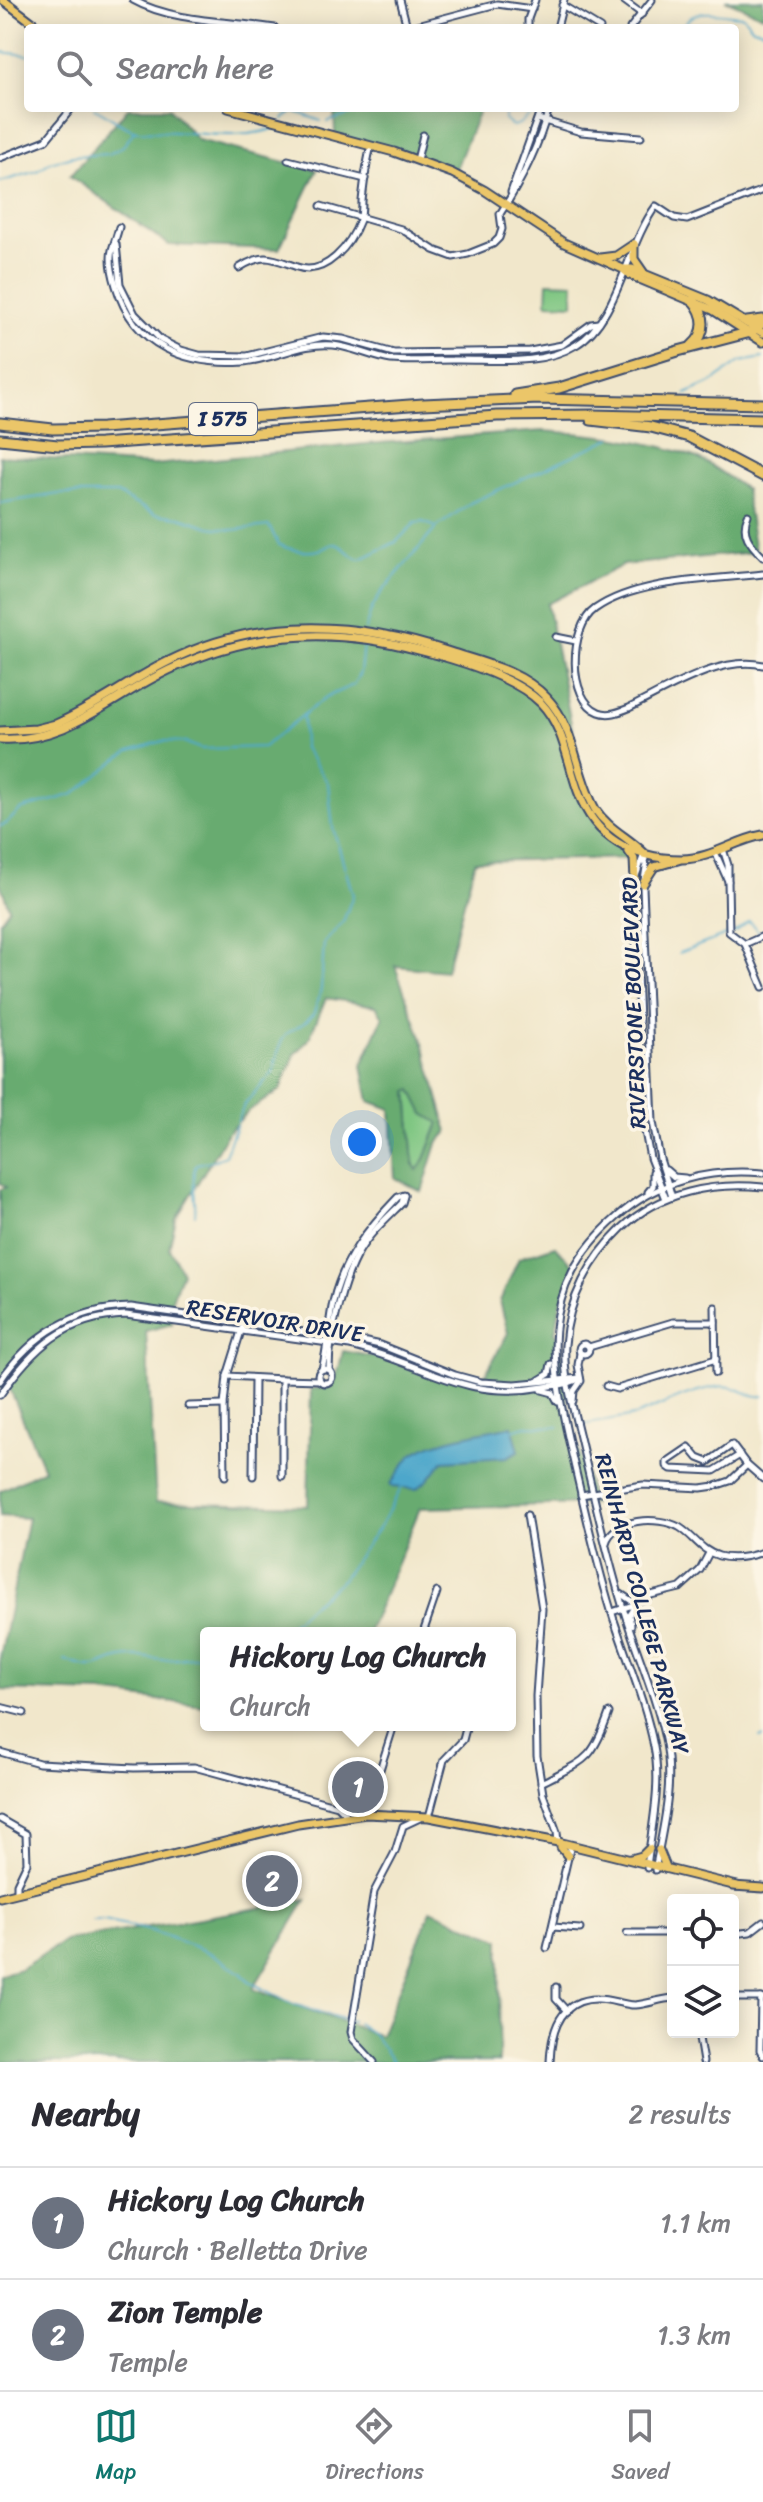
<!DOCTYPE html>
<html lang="en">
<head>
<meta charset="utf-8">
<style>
  body { margin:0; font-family:Sriracha,sans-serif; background:#f2f2f3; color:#2b2b33 }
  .controls { position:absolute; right:24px; bottom:24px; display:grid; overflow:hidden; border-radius:8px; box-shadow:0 4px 20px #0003 }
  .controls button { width:72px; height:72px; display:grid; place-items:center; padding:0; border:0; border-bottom:2px solid #e1e1e2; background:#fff; color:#2b2b33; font:40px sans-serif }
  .you { position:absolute; left:362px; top:1142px; width:28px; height:28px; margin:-20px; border:6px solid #fff; border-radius:50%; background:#1a73e8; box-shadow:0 0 0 12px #1a73e833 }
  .badge { display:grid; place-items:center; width:52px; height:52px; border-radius:50%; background:#0f766e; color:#fff; font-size:26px; font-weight:700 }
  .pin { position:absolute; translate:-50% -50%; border:4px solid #fff; box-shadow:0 2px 8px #0006 }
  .popup { position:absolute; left:200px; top:1627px; width:316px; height:104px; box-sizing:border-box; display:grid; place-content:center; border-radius:8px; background:#fff; filter:drop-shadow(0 2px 6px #0005); font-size:26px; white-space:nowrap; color:#7c7c81 }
  .popup b { font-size:30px; color:#2b2b33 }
  .popup::after { content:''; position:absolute; left:50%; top:100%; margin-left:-16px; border:16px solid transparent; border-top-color:#fff }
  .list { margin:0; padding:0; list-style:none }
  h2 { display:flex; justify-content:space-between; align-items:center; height:104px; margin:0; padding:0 32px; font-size:34px }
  h2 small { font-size:26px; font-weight:400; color:#7c7c81 }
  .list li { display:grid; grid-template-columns:52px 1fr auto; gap:24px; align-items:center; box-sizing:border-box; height:112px; padding:0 32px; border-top:2px solid #e1e1e2 }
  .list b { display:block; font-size:30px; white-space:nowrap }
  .list p { margin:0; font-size:26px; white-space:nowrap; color:#7c7c81 }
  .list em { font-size:26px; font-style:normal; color:#7c7c81 }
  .icon { flex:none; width:44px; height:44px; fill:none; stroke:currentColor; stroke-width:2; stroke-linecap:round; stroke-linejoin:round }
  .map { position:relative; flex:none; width:763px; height:2062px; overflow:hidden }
  .search { position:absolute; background:#fff; box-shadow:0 4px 20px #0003; left:24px; right:24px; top:24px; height:88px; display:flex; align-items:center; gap:20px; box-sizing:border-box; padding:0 28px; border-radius:8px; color:#7c7c81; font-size:30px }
  .sheet { height:328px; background:#fff }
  nav { display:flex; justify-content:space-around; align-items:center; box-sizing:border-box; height:112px; border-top:2px solid #e1e1e2; background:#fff; font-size:22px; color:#7c7c81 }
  nav a { display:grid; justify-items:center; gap:4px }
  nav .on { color:#0f766e }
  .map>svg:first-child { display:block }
  .green { fill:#7fc682; stroke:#4d7a70; stroke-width:2 }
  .forest { fill:#67ab70; stroke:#416d67; stroke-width:2; fill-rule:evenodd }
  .water { fill:#4da7cb; stroke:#346b94; stroke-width:2 }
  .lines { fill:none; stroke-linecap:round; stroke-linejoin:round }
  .stream { stroke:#4da7cb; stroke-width:2 }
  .minor-casing { stroke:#3b4b6e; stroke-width:9 }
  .major-casing { stroke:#3b4b6e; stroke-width:11 }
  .highway-casing { stroke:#3b4b6e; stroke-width:13 }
  .minor { stroke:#fff; stroke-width:5 }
  .major { stroke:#ebc669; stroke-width:7 }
  .highway { stroke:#ebc669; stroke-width:9 }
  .labels { text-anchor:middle; stroke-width:7; stroke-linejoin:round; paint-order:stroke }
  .shield { fill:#fcf5e5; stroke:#5e6a86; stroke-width:2 }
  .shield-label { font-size:20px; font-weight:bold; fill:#1b2f5e }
  .street-label { font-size:22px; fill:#1b2f5e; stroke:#fcf5e5 }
</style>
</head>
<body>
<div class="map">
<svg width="763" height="2062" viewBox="0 0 763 2062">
  <rect width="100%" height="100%" fill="#fcf5e5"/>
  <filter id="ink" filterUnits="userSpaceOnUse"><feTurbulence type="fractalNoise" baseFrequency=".0125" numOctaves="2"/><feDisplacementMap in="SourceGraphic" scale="16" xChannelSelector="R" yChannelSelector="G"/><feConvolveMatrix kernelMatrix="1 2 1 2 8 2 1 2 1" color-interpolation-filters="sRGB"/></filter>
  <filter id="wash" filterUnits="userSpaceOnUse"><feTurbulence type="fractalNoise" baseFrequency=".006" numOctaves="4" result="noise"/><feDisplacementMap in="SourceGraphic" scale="32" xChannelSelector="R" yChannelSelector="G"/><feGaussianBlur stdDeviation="1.8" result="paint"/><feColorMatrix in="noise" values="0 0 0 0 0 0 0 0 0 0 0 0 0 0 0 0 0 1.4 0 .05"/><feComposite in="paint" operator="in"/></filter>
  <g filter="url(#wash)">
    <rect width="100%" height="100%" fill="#f1e7cb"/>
    <!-- green -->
    <g class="green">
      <polygon points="548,282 574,283 573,304 547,303"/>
      <polygon points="412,1089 439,1122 425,1159 417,1171 414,1165 408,1092"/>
    </g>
    <!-- forest -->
    <g class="forest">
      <polygon points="725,0 763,0 763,16"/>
      <polygon points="128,108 169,108 198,140 317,170 279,249 169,245 70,176"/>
      <polygon points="334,108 480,108 455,171 409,153 335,135"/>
      <path d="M542,431C593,434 648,439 697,458C713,465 730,479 745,489L755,552L623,565L547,604L575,743L579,783L593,817L607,835L639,858L475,861L446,971L395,966L423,1043L448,1132L437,1144L422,1192L395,1178L391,1109L369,1101L362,1065L383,1017L376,1006L326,998L309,1039L295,1054L280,1090L250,1110L228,1132L176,1219L169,1248L182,1272L170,1305L172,1324L146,1331L156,1502L308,1506L311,1389L331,1387L339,1368L343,1351L484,1377L508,1333L500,1301L519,1258L555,1246L576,1267L561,1302L555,1332L561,1340L568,1406L593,1504L420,1508L368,1633H206V1706L102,1693L0,1690V1658L28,1518L0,1516V1491L44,1469L10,1389H0V1190L6,1187L0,1183V921L9,908L0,883V456L154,465L366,444ZM412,1090L424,1114L439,1123L425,1159L417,1170L414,1165L408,1092Z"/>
      <polygon points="306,1900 253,1989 380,2036 431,1910 500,1940 499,2062 0,2062 0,1975 20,1969 65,1941"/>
    </g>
    <!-- water -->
    <path class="water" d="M512,1426L519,1451L507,1457L443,1461L427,1481L416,1489L392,1487L390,1484C398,1476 402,1466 409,1458C423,1440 488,1432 512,1426Z"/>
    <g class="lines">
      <!-- stream -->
      <g class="stream">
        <path d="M682,28C695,3 721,16 743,16L753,28L763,30"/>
        <polyline points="0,52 28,55"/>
        <path d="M94,108C109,114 121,128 138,131C150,132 163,131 175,132C208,134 249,140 280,126"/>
        <polyline points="505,108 505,120 512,126 519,124 536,110"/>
        <polyline points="283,119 293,111 321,121"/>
        <polyline points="327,122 370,108"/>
        <polyline points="0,182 37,171 50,162 73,156 109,154 123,146 135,130"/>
        <polyline points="686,394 711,383 740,362 763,358"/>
        <path d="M0,503L59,494H117L154,514L180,517L210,527L232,530L269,526L279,545C292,550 308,554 322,549C327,547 329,544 334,544C344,544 350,558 361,559L396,542L415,523L423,522L436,527"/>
        <polyline points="365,629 372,608 381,593 437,527 470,503 611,438"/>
        <polyline points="0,826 6,824 20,810 74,794 119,758 130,751 163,741 184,742 201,749 263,747 326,697 353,685 360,673 363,644"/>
        <polyline points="679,953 737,931 749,921 759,932 763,932"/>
        <path d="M195,1215C197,1198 190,1180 196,1164L215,1160L225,1155L244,1105L273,1072L281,1042L286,1034L306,1022L314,1013L321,989L324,943L343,922L353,895L333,828L328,783L304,748L303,715"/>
        <path d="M585,1425C604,1420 623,1420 640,1414C666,1404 689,1391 716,1387C738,1383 746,1398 763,1396"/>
        <polyline points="512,1430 526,1426 559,1427"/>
        <polyline points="282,1633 311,1605 340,1582 380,1526 402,1487"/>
        <path d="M65,1660C105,1677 99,1658 131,1657C141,1656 152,1659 162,1660C176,1660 192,1657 206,1655"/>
        <polyline points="760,1738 763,1737"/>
        <polyline points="92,1920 104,1920 152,1931 198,1948 214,1955 241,1973 248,1981 293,2004 352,2022"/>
        <polyline points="357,2023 373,2034 393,2062"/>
      </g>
    </g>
  </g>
  <g filter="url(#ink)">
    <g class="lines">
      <defs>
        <g id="minor">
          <path d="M133,0C172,22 231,21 275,28"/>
          <polyline points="400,0 407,27"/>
          <polyline points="623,0 642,14"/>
          <polyline points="562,5 600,28"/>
          <polyline points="406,28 497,4 532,9"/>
          <polyline points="528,28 528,19 535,0"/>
          <polyline points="557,28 564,0"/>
          <polyline points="630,28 652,0"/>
          <polyline points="538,119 581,132 641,137"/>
          <polyline points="0,158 46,140 72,108"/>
          <polyline points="288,160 365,179"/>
          <polyline points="417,160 423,135"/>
          <polyline points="511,192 541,108"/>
          <path d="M321,206L401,229L434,250L453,257L468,254L493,244L499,238L502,229L500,214C521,182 539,145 549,108"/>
          <path d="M119,227C117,235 114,243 112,250C109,261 113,276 116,286C134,347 186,366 244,362C275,359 302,342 333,345C353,347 371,357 391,360C411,362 432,360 452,360C492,359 540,367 576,345C619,319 626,246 656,206L674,218L687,220L763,190"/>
          <polyline points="116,244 120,284 135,314 161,340 181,350 199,355 247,356 323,337 343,339 394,353 530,351 562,345 591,324 598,323"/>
          <path d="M239,268C264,252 272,258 297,267C326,277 351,244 360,220C362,214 362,207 362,201C364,183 366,164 371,146"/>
          <path d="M748,515C740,533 750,544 763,557"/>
          <path d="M763,574C712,580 638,579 595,609C569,627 567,700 599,712C609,716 619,712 629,708C666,690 721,655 763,665"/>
          <polyline points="556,637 576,641"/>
          <polyline points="723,849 728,865 728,881"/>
          <polyline points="715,852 728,881 729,932 745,944 763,987"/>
          <polyline points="644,853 646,867 643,887 653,1122 660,1159 672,1197"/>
          <polyline points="644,854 636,876 634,896 643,1121 650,1158 666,1199"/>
          <polyline points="745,944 763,936"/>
          <polyline points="666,1170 674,1177 685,1178"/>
          <polyline points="648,1192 653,1186 653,1172"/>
          <polyline points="715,1307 716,1373"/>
          <polyline points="242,1328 227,1376 282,1379 282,1476"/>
          <circle cx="584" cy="1349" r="5"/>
          <polyline points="589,1347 673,1322 715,1322"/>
          <path d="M322,1369C328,1347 328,1324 333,1302C343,1259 369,1227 398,1197L404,1195"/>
          <circle cx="325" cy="1376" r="7"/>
          <path d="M329,1370C329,1335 342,1280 360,1250C371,1232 387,1218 402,1203L404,1196"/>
          <polyline points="282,1379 320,1380"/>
          <polyline points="539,1380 549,1374 551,1364"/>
          <path d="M0,1381C31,1335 74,1308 131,1307L353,1339L380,1345L455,1375L481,1382L515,1384L580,1378C570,1385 556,1385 544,1387C461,1402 424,1362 350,1346L126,1315C65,1317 33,1348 0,1395"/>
          <polyline points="606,1386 617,1389 716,1359"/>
          <polyline points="542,1390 553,1393 558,1402"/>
          <polyline points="573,1401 574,1391 581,1381 578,1365 580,1353"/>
          <polyline points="188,1406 224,1405"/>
          <polyline points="747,1465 763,1479"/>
          <polyline points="225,1476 224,1405 227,1376"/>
          <polyline points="253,1476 254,1379"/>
          <polyline points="581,1495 643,1485 701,1488 715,1486 730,1481 747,1465 732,1445 708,1462 698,1458 689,1447 667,1462 667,1466 671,1469 714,1471 740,1455"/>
          <polyline points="527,1515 542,1609 536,1696 537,1756 543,1794 557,1832 558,1842"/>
          <path d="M606,1543C613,1518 658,1516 679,1527C694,1536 701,1551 719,1556C734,1560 749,1557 763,1552"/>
          <polyline points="621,1594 636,1604 629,1615 631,1625"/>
          <polyline points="612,1612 636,1604 651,1595 680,1588 700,1570 709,1553"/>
          <polyline points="423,1633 437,1592"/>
          <polyline points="0,1707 24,1713"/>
          <polyline points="0,1752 39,1763 134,1768 194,1767 338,1806 347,1815"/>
          <path d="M541,1783C585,1760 592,1762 609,1713"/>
          <polyline points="366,1814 394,1725"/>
          <polyline points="429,1817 444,1760 463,1740 467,1725"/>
          <polyline points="0,1819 26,1834 27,1863 17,1884 17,1893"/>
          <path d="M647,1868C651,1828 662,1787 654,1747C646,1705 628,1662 614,1620C598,1570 587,1519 575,1468C553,1372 531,1292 617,1217C657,1181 710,1168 763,1173"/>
          <path d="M655,1870C663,1828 674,1785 666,1744C657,1698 637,1655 624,1611C607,1557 595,1501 582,1446C575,1414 563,1379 565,1345C568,1299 590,1259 622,1228C660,1192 713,1182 763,1187"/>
          <polyline points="553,1927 580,1929"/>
          <polyline points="627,1933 673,1933"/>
          <polyline points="733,1934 750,1932 763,1922"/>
          <polyline points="547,1948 570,1849"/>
          <polyline points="556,1987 556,1999 567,2011"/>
          <polyline points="733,1998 762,1998"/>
          <polyline points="761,1998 760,2050 763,2056"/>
          <polyline points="698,2032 703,2062"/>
          <polyline points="374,2062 353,2039 351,2032 374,1892 395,1852 403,1826 420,1818"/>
          <path d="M550,2062C551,2032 560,1998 598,1999C610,1999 623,2005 635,2005C648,2004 660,1999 673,1998"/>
        </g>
        <g id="major">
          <polyline points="3,0 40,28"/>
          <polyline points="228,108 394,152 452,173 484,190 564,243 623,269 630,275 713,310 763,342"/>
          <polyline points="634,244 634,259 643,272"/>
          <polyline points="600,258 616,256 634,244"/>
          <polyline points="625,269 632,269 708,300 763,333"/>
          <path d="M0,731L36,729L56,724C95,707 129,681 167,662C258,616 355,620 450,652C484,663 522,671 547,698C576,729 575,773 595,809C608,829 628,837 644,853"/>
          <path d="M0,739C61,743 104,704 155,677C241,632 327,625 419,650C455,659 515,677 541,703C564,727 567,761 578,791C595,839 633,859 682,859C711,859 735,840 763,835"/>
          <polyline points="629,852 634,859 635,881"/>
          <polyline points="643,884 654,867 678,860"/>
          <polyline points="561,1847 568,1856"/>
          <polyline points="659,1850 666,1867"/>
          <polyline points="631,1859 642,1856 649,1849"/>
          <polyline points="733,1886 763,1888"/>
          <polyline points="0,1897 298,1824 366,1814 429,1817 558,1842 737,1886"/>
        </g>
        <g id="highway">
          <polyline points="747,322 763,320"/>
          <path d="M692,346C707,333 706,315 693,300"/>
          <polyline points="515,395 559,388 678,351 751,332 763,322"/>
          <polyline points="591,420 651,427 689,437 763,476"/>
          <polyline points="0,423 53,429 102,428 423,404 539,399 763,404"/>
          <polyline points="0,439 58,445 100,444 497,416 593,415 763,419"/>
        </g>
      </defs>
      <!-- minor casing -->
      <use href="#minor" class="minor-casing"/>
      <!-- major casing -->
      <use href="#major" class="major-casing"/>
      <!-- highway casing -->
      <use href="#highway" class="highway-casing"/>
      <!-- minor -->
      <use href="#minor" class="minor"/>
      <!-- major -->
      <use href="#major" class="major"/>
      <!-- highway -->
      <use href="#highway" class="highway"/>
    </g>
  </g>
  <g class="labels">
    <!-- shield labels -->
    <rect class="shield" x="189" y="403" width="68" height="32" rx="6"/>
    <g class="shield-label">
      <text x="223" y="426">I 575</text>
    </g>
    <!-- street labels -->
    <g class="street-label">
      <text transform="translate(633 1003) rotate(-92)" y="8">RIVERSTONE BOULEVARD</text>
      <text transform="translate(275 1320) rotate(9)" y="8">RESERVOIR DRIVE</text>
      <text transform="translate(643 1604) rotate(75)" y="8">REINHARDT COLLEGE PARKWAY</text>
    </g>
  </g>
</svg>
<div class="controls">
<button><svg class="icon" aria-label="locate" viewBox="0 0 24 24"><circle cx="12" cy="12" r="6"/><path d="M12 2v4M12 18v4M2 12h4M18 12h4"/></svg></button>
<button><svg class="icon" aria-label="layers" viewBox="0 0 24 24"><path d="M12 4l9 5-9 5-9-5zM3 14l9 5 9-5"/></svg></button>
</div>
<div class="you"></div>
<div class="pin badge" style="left:358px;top:1787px;background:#6b7280">1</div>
<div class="popup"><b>Hickory Log Church</b>Church</div>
<div class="pin badge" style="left:272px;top:1881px;background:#6b7280">2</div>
<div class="search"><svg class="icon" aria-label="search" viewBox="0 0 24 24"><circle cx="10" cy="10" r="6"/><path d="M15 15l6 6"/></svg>Search here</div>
</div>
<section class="sheet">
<h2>Nearby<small>2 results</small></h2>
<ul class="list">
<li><span class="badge" style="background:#6b7280">1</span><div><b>Hickory Log Church</b><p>Church · Belletta Drive</p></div><em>1.1 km</em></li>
<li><span class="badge" style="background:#6b7280">2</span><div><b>Zion Temple</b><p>Temple</p></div><em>1.3 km</em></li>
</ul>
</section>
<nav>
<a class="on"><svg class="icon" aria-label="map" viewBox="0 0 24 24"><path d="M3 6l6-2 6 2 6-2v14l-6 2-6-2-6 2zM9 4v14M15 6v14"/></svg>Map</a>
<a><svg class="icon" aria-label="directions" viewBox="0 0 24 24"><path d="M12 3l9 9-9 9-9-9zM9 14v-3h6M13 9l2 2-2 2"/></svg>Directions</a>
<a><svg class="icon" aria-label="saved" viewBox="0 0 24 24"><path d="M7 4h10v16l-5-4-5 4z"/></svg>Saved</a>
</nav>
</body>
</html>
